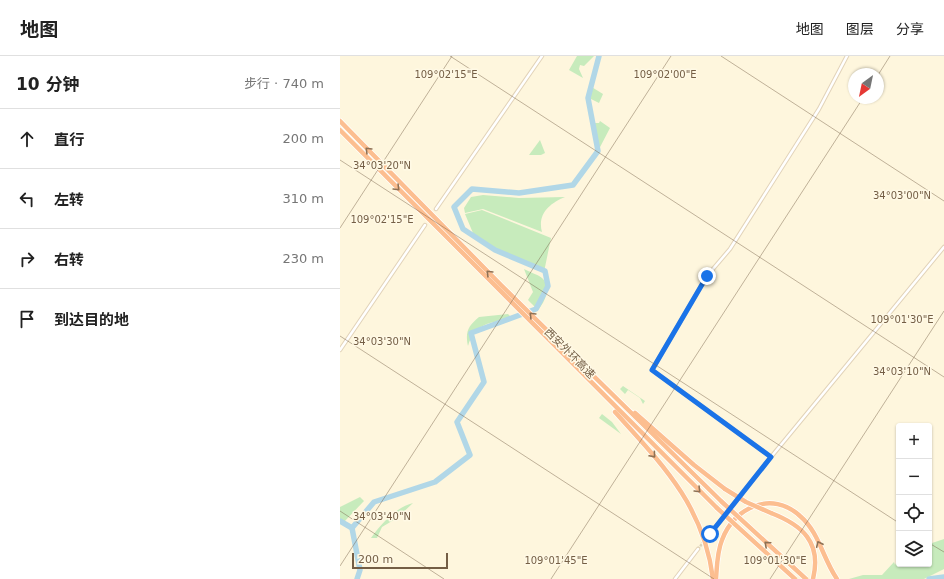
<!DOCTYPE html>
<html lang="zh">
<head>
<meta charset="utf-8">
<style>
  body { margin:0; font-family:"DejaVu Sans","Noto Sans SC",sans-serif; background:#f6f6f6; color:#222 }
  .controls { position:absolute; right:12px; bottom:12px; display:grid; overflow:hidden; border-radius:4px; box-shadow:0 1px 3px #0004 }
  .controls button { width:36px; height:36px; display:grid; place-items:center; padding:0; border:0; border-bottom:1px solid #e0e0e0; background:#fff; color:#222; font:20px sans-serif }
  .compass { position:absolute; left:508px; top:12px; width:36px; height:36px; border-radius:50%; background:#fff; box-shadow:0 1px 3px #0004; rotate:213deg }
  .scale { position:absolute; left:12px; bottom:10px; width:96px; box-sizing:border-box; padding-left:4px; border:2px solid #745e45; border-top:0; font-size:11px; line-height:14px; white-space:nowrap; color:#745e45; -webkit-text-stroke:3px #fff9e5; paint-order:stroke }
  .stop { position:absolute; width:12px; height:12px; margin:-9px; border:3px solid #1a73e8; border-radius:50%; background:#fff }
  .stop.end { background:#1a73e8; border-color:#fff; box-shadow:0 1px 4px #0008 }
  .list { margin:0; padding:0; list-style:none }
  h2 { display:flex; justify-content:space-between; align-items:center; height:52px; margin:0; padding:0 16px; font-size:17px }
  h2 small { font-size:13px; font-weight:400; color:#767676 }
  .list li { display:grid; grid-template-columns:26px 1fr auto; gap:12px; align-items:center; box-sizing:border-box; height:60px; padding:0 16px; border-top:1px solid #e0e0e0 }
  .list b { display:block; font-size:15px; white-space:nowrap }
  .list em { font-size:13px; font-style:normal; color:#767676 }
  .icon { flex:none; width:22px; height:22px; fill:none; stroke:currentColor; stroke-width:2; stroke-linecap:round; stroke-linejoin:round }
  .map { position:relative; flex:none; width:604px; height:523px; overflow:hidden }
  header { display:flex; align-items:center; gap:24px; box-sizing:border-box; height:56px; padding:0 20px; background:#fff; border-bottom:1px solid #e0e0e0 }
  header strong { font-size:19px }
  nav { display:flex; gap:22px; margin-inline-start:auto; font-size:14px }
  main { display:flex }
  aside { flex:1; background:#fff }
  .map>svg:first-child { display:block }
  .green { fill:#c7ebbc }
  .lines { fill:none; stroke-linecap:round; stroke-linejoin:round }
  .river { stroke:#b1d7e7; stroke-width:5.5 }
  .minor-tunnel { stroke:#dcd0b7; stroke-width:2.5; stroke-dasharray:2.5 1; stroke-linecap:butt }
  .minor-casing { stroke:#e2d3b9; stroke-width:4.5 }
  .motorway-casing { stroke:#fff; stroke-width:6 }
  .minor { stroke:#fff; stroke-width:2.5 }
  .motorway { stroke:#fcbe90; stroke-width:4.5 }
  .motorway-bridge-casing { stroke:#fff; stroke-width:6; stroke-linecap:butt }
  .motorway-bridge { stroke:#fcbe90; stroke-width:4.5 }
  .oneway { stroke:#8f7154 }
  .route { stroke:#1a73e8; stroke-width:5 }
  .ticks { fill:none; stroke:#745e45; stroke-width:1; stroke-opacity:0.45 }
  .labels { text-anchor:middle; stroke-width:3; stroke-linejoin:round; paint-order:stroke }
  .street-label { font-size:11px; fill:#745e45; stroke:#fff9e5 }
  .ticks-label { font-size:10px; text-anchor:middle; fill:#745e45; stroke:#fff9e5; stroke-width:3; stroke-linejoin:round; paint-order:stroke }
</style>
</head>
<body>
<header>
<strong>地图</strong>
<nav><a>地图</a><a>图层</a><a>分享</a></nav>
</header>
<main>
<aside>
<h2>10 分钟<small>步行 · 740 m</small></h2>
<ul class="list">
<li><svg class="icon" aria-label="ahead" viewBox="0 0 24 24"><path d="M12 20V5M6 11l6-6 6 6"/></svg><div><b>直行</b></div><em>200 m</em></li>
<li><svg class="icon" aria-label="left" viewBox="0 0 24 24"><path d="M17 20v-9H6M10 6l-5 5 5 5"/></svg><div><b>左转</b></div><em>310 m</em></li>
<li><svg class="icon" aria-label="right" viewBox="0 0 24 24"><path d="M7 20v-9h11M14 6l5 5-5 5"/></svg><div><b>右转</b></div><em>230 m</em></li>
<li><svg class="icon" aria-label="arrive" viewBox="0 0 24 24"><path d="M6 21V4h12l-3 4 3 4H6"/></svg><div><b>到达目的地</b></div></li>
</ul>
</aside>
<div class="map">
<svg width="604" height="523" viewBox="0 0 604 523">
  <rect width="100%" height="100%" fill="#fef6dd"/>
  <!-- green -->
  <g class="green">
    <polygon points="237,0 254,0 244,10 240,9 239,13 243,22 229,14"/>
    <polygon points="250,30 263,38 259,47 249,42"/>
    <polygon points="260,65 270,72 258,95 254,67 259,67"/>
    <polygon points="200,84 205,97 201,99 189,99"/>
    <path d="M143,139L179,142L225,141C210,147 197,158 202,176L143,153L125,157L124,152L131,141Z"/>
    <polygon points="142,154 211,182 204,216 185,205 140,186 133,177 125,158"/>
    <path d="M184,213C189,216 197,218 202,222C212,231 205,246 198,254L188,244L193,236Z"/>
    <path d="M168,258L173,263C152,266 135,266 128,290C125,276 128,270 139,261Z"/>
    <polygon points="283,330 305,345 303,348 300,342 288,334 285,338 280,333"/>
    <polygon points="262,358 272,366 281,378 259,362"/>
    <polygon points="20,441 24,445 3,467 0,467 0,451"/>
    <path d="M73,447L57,462L42,471L37,482H31C41,468 56,451 73,447Z"/>
    <polygon points="604,483 604,513 584,523 509,523 523,519 542,519 554,506 555,509 559,502 559,508 589,508 589,488"/>
  </g>
  <g class="lines">
    <!-- river -->
    <g class="river">
      <polyline points="0,465 12,472 20,514 17,523"/>
      <polyline points="12,472 34,446 95,426 130,399 117,366 144,326 131,277 196,253 208,230 205,215 155,194 123,173 114,151 132,133 179,137 233,129 258,95 248,42 259,0"/>
      <polyline points="589,523 604,521"/>
    </g>
    <!-- minor-tunnel -->
    <polyline class="minor-tunnel" points="358,493 370,478"/>
    <defs>
      <g id="minor">
        <polyline points="96,153 202,0"/>
        <polyline points="0,294 85,169"/>
        <polyline points="431,401 604,191"/>
        <polyline points="370,478 431,401 312,314 367,220 390,193 479,53 507,0"/>
        <polyline points="335,523 358,493"/>
      </g>
      <g id="motorway">
        <polyline points="0,65 161,229 382,446"/>
        <polyline points="0,74 377,452"/>
        <path d="M275,356C322,408 364,450 373,523"/>
        <polyline points="295,357 354,409 385,433"/>
        <path d="M431,457C462,469 482,486 473,523"/>
        <path d="M376,523C377,510 377,496 382,484C394,451 432,434 460,460C479,476 483,503 497,523"/>
      </g>
    </defs>
    <!-- minor casing -->
    <use href="#minor" class="minor-casing"/>
    <!-- motorway casing -->
    <use href="#motorway" class="motorway-casing"/>
    <!-- minor -->
    <use href="#minor" class="minor"/>
    <!-- motorway -->
    <use href="#motorway" class="motorway"/>
    <defs>
      <g id="motorway-bridge">
        <polyline points="385,433 406,446 431,457"/>
        <polyline points="382,446 466,523"/>
        <polyline points="377,452 455,523"/>
      </g>
    </defs>
    <!-- motorway-bridge casing -->
    <use href="#motorway-bridge" class="motorway-bridge-casing"/>
    <!-- motorway-bridge -->
    <use href="#motorway-bridge" class="motorway-bridge"/>
  </g>
  <!-- one-way arrows -->
  <defs><path id="oneway-chevron" d="M-2-3.5L2.5 0L-2 3.5" fill="none" stroke-width="1.6" stroke-linecap="round" stroke-linejoin="round"/></defs>
  <g class="oneway">
    <use href="#oneway-chevron" transform="translate(28 94) rotate(-135)"/>
    <use href="#oneway-chevron" transform="translate(57 132) rotate(45)"/>
    <use href="#oneway-chevron" transform="translate(149 217) rotate(-135)"/>
    <use href="#oneway-chevron" transform="translate(192 259) rotate(-135)"/>
    <use href="#oneway-chevron" transform="translate(313 399) rotate(49)"/>
    <use href="#oneway-chevron" transform="translate(358 434) rotate(45)"/>
    <use href="#oneway-chevron" transform="translate(427 488) rotate(-138)"/>
    <use href="#oneway-chevron" transform="translate(479 488) rotate(-115)"/>
  </g>
  <g class="lines">
    <!-- route -->
    <polyline class="route" points="367,220 312,314 431,401 370,478"/>
  </g>
  <!-- ticks -->
  <path class="ticks" d="M110,0L604,321M381,0L604,145M538,19L550,0M0,104L559,467M0,172L112,0M0,280L374,523M0,455L104,523M589,487L604,496M0,510L331,0M211,523L523,42M430,523L604,255"/>
  <g class="labels">
    <!-- street labels -->
    <g class="street-label">
      <text transform="translate(230 297) rotate(45)" y="4">西安外环高速</text>
    </g>
  </g>
  <g class="ticks-label">
    <text x="325" y="22">109°02'00"E</text>
    <text x="106" y="22">109°02'15"E</text>
    <text x="42" y="113">34°03'20"N</text>
    <text x="562" y="143">34°03'00"N</text>
    <text x="42" y="167">109°02'15"E</text>
    <text x="562" y="267">109°01'30"E</text>
    <text x="42" y="289">34°03'30"N</text>
    <text x="562" y="319">34°03'10"N</text>
    <text x="42" y="464">34°03'40"N</text>
    <text x="216" y="508">109°01'45"E</text>
    <text x="435" y="508">109°01'30"E</text>
  </g>
</svg>
<div class="controls">
<button>+</button>
<button>−</button>
<button><svg class="icon" aria-label="locate" viewBox="0 0 24 24"><circle cx="12" cy="12" r="6"/><path d="M12 2v4M12 18v4M2 12h4M18 12h4"/></svg></button>
<button><svg class="icon" aria-label="layers" viewBox="0 0 24 24"><path d="M12 4l9 5-9 5-9-5zM3 14l9 5 9-5"/></svg></button>
</div>
<svg class="compass" viewBox="-18 -18 36 36"><path d="M0-13l5 13h-10z" fill="#e53935"/><path d="M0 13l5-13h-10z" fill="#767676"/></svg>
<div class="scale">200 m</div>
<div class="stop" style="left:370px;top:478px"></div>
<div class="stop end" style="left:367px;top:220px"></div>
</div>
</main>
</body>
</html>
